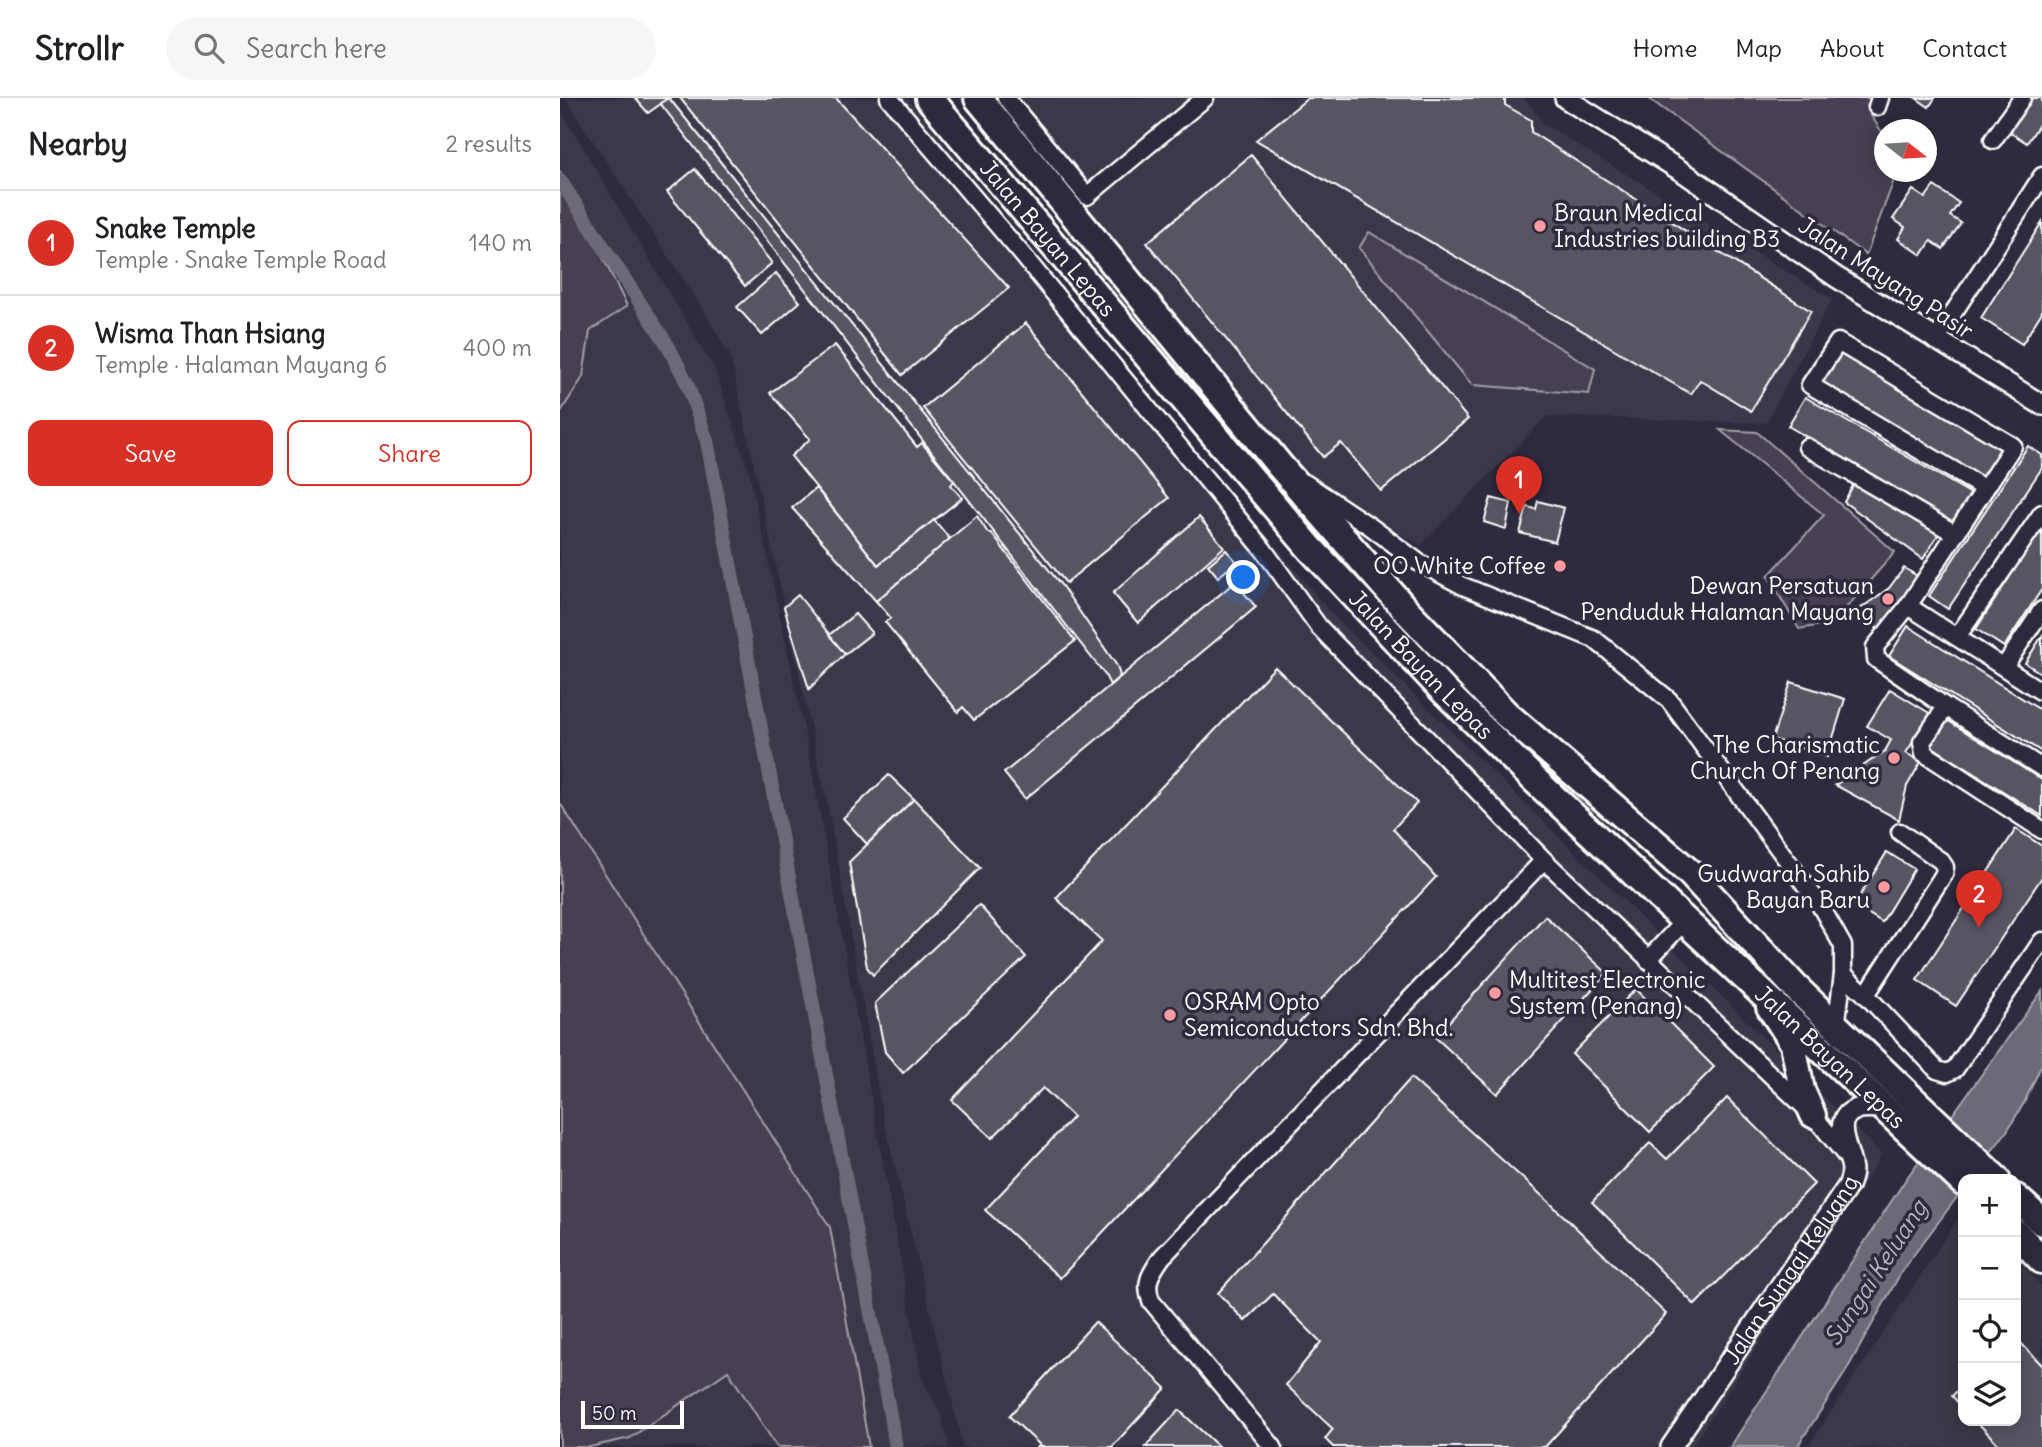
<!DOCTYPE html>
<html lang="en">
<head>
<meta charset="utf-8">
<style>
  body { margin:0; font-family:Delius,sans-serif; background:#f6f6f6; color:#202124 }
  .controls { position:absolute; right:21px; bottom:21px; display:grid; overflow:hidden; border-radius:14px; box-shadow:0 4px 18px #0003 }
  .controls button { width:63px; height:63px; display:grid; place-items:center; padding:0; border:0; border-bottom:2px solid #e0e0e0; background:#fff; color:#202124; font:35px sans-serif }
  .compass { position:absolute; left:1314px; top:21px; width:63px; height:63px; border-radius:50%; background:#fff; box-shadow:0 4px 18px #0003; rotate:107deg }
  .scale { position:absolute; left:21px; bottom:18px; width:103px; box-sizing:border-box; padding-left:7px; border:4px solid #fff; border-top:0; font-size:19px; line-height:24px; white-space:nowrap; color:#fff; -webkit-text-stroke:5px #2f2a3d; paint-order:stroke }
  .you { position:absolute; left:684px; top:480px; width:24px; height:24px; margin:-18px; border:5px solid #fff; border-radius:50%; background:#1a73e8; box-shadow:0 0 0 10px #1a73e833 }
  .badge { display:grid; place-items:center; width:46px; height:46px; border-radius:50%; background:#d93025; color:#fff; font-size:23px; font-weight:700 }
  .pin { position:absolute; translate:-50% -58px; filter:drop-shadow(0 2px 4px #0008) }
  .pin::after { content:''; position:absolute; top:37px; width:24px; height:21px; background:inherit; clip-path:polygon(0 0,100% 0,50% 100%) }
  .list { margin:0; padding:0; list-style:none }
  h2 { display:flex; justify-content:space-between; align-items:center; height:91px; margin:0; padding:0 28px; font-size:30px }
  h2 small { font-size:23px; font-weight:400; color:#757577 }
  .list li { display:grid; grid-template-columns:46px 1fr auto; gap:21px; align-items:center; box-sizing:border-box; height:105px; padding:0 28px; border-top:2px solid #e0e0e0 }
  .list b { display:block; font-size:26px; white-space:nowrap }
  .list p { margin:0; font-size:23px; white-space:nowrap; color:#757577 }
  .list em { font-size:23px; font-style:normal; color:#757577 }
  .actions { display:flex; gap:14px; padding:21px 28px }
  .actions a { flex:1; padding:16px 0; border:2px solid #d93025; border-radius:14px; text-align:center; font-size:24px; color:#d93025 }
  .actions .main { background:#d93025; color:#fff }
  .icon { flex:none; width:38px; height:38px; fill:none; stroke:currentColor; stroke-width:2; stroke-linecap:round; stroke-linejoin:round }
  .map { position:relative; flex:none; width:1482px; height:1349px; overflow:hidden }
  header { display:flex; align-items:center; gap:42px; box-sizing:border-box; height:98px; padding:0 35px; background:#fff; border-bottom:2px solid #e0e0e0 }
  header strong { font-size:33px }
  nav { display:flex; gap:38px; margin-inline-start:auto; font-size:24px }
  .search { width:490px; height:63px; background:#f6f6f6; display:flex; align-items:center; gap:18px; box-sizing:border-box; padding:0 24px; border-radius:38px; color:#757577; font-size:26px }
  main { display:flex }
  aside { flex:1; background:#fff }
  .map>svg:first-child { display:block }
  .built { fill:#3c3749 }
  .green { fill:#464152; stroke:#a2a0a8; stroke-width:2 }
  .water { fill:#6d6a77; stroke:#a7a6ad; stroke-width:2 }
  .lines { fill:none; stroke-linecap:round; stroke-linejoin:round }
  .canal { stroke:#6d6a77; stroke-width:14 }
  .building { fill:#595564; stroke:#fff; stroke-width:2 }
  .minor-casing { stroke:#fff; stroke-width:21 }
  .tertiary-casing { stroke:#fff; stroke-width:24 }
  .primary-casing { stroke:#fff; stroke-width:30 }
  .trunk-casing { stroke:#fff; stroke-width:32 }
  .minor { stroke:#2f2a3d; stroke-width:16 }
  .tertiary { stroke:#2f2a3d; stroke-width:19 }
  .primary { stroke:#2f2a3d; stroke-width:24 }
  .trunk { stroke:#2f2a3d; stroke-width:26 }
  .poi-dot { fill:#ff9aa2; stroke:#2f2a3d; stroke-width:2.5 }
  .labels { text-anchor:middle; stroke-width:7; stroke-linejoin:round; paint-order:stroke }
  .poi-label { font-size:23px; fill:#fff; stroke:#2f2a3d; text-anchor:end }
  .street-label { font-size:23px; fill:#fff; stroke:#2f2a3d }
  .water-label { font-size:24px; font-style:italic; fill:#b6b4bb; stroke:#2f2a3d }
</style>
</head>
<body>
<header>
<strong>Strollr</strong>
<div class="search"><svg class="icon" aria-label="search" viewBox="0 0 24 24"><circle cx="10" cy="10" r="6"/><path d="M15 15l6 6"/></svg>Search here</div>
<nav><a>Home</a><a>Map</a><a>About</a><a>Contact</a></nav>
</header>
<main>
<aside>
<h2>Nearby<small>2 results</small></h2>
<ul class="list">
<li><span class="badge">1</span><div><b>Snake Temple</b><p>Temple · Snake Temple Road</p></div><em>140 m</em></li>
<li><span class="badge">2</span><div><b>Wisma Than Hsiang</b><p>Temple · Halaman Mayang 6</p></div><em>400 m</em></li>
</ul>
<div class="actions"><a class="main">Save</a><a>Share</a></div>
</aside>
<div class="map">
<svg width="1482" height="1349" viewBox="0 0 1482 1349">
  <rect width="100%" height="100%" fill="#2f2a3d"/>
  <filter id="ink" filterUnits="userSpaceOnUse"><feTurbulence type="fractalNoise" baseFrequency=".0143" numOctaves="2"/><feDisplacementMap in="SourceGraphic" scale="14" xChannelSelector="R" yChannelSelector="G"/><feConvolveMatrix kernelMatrix="1 2 1 2 8 2 1 2 1" color-interpolation-filters="sRGB"/></filter>
  <g filter="url(#ink)">
    <!-- built -->
    <g class="built">
      <polygon points="5,0 347,0 769,513 1322,1056 1132,1349 403,1349 323,1019 268,709 170,257 136,201"/>
      <polygon points="429,0 964,0 985,27 1272,201 1206,325 987,318 861,447 829,431 770,395 716,357"/>
      <polygon points="0,11 155,272 190,378 247,645 362,1281 381,1316 389,1349 0,1349"/>
      <polygon points="1403,1113 1403,1323 1456,1323 1456,1159 1482,1189 1482,1349 1248,1349"/>
    </g>
    <!-- green -->
    <g class="green">
      <polygon points="1088,0 1314,0 1310,16 1324,37 1324,74 1337,74 1306,157"/>
      <polygon points="0,73 67,208 30,233 23,279 0,315"/>
      <polygon points="809,134 1035,271 1029,296 912,287 799,150"/>
      <polygon points="1160,332 1197,334 1335,454 1273,525 1239,531 1208,478 1264,417"/>
      <polygon points="0,705 270,1129 309,1349 217,1349 168,1273 70,1340 30,1349 0,1349"/>
    </g>
    <!-- water -->
    <polygon class="water" points="1482,893 1482,966 1464,1005 1447,1033 1343,1171 1285,1275 1237,1349 1170,1349 1346,1081"/>
    <g class="lines">
      <!-- canal -->
      <polyline class="canal" points="0,82 107,246 127,285 147,343 336,1349"/>
    </g>
    <!-- building -->
    <g class="building">
      <polygon points="75,0 109,0 88,15"/>
      <polygon points="109,0 502,488 557,568 560,578 550,587 545,577 100,5"/>
      <polygon points="120,0 276,0 449,190 342,277"/>
      <polygon points="748,0 945,0 945,7 971,22 971,34 1251,213 1191,313 1140,282 1131,296 696,42"/>
      <polygon points="1356,0 1375,0 1369,9"/>
      <polygon points="1468,0 1482,0 1482,22 1467,45 1447,32"/>
      <polygon points="691,57 908,321 821,393 781,345 763,359 587,145"/>
      <polygon points="135,71 212,165 185,188 107,94"/>
      <polygon points="1374,88 1399,105 1390,118 1401,125 1383,151 1371,143 1362,157 1338,141 1345,129 1333,121 1353,92 1365,100"/>
      <polygon points="1482,124 1482,214 1462,246 1421,220"/>
      <polygon points="216,175 240,204 202,237 177,209"/>
      <polygon points="466,225 609,400 506,485 363,310"/>
      <polygon points="275,247 357,349 362,345 394,383 391,387 402,400 318,467 231,358 250,341 210,295"/>
      <polygon points="1278,252 1443,352 1423,384 1259,283"/>
      <polygon points="1245,299 1413,397 1396,426 1228,328"/>
      <polygon points="1468,348 1482,357 1482,370 1388,511 1369,498"/>
      <polygon points="1296,382 1379,435 1363,461 1284,404"/>
      <polygon points="256,390 318,467 374,422 390,441 316,503 232,410"/>
      <polygon points="931,400 951,405 946,431 924,424"/>
      <polygon points="978,403 1004,410 995,444 960,435 967,409 976,411"/>
      <polygon points="417,418 428,435 431,435 515,543 414,622 403,609 398,614 325,524 331,520 316,503"/>
      <polygon points="639,419 664,449 578,525 553,495"/>
      <polygon points="1482,429 1482,491 1444,549 1416,531"/>
      <polygon points="666,452 677,464 658,479 648,467"/>
      <polygon points="1344,470 1359,479 1321,534 1297,513 1329,490"/>
      <polygon points="675,484 696,509 465,701 444,675"/>
      <polygon points="238,497 285,556 249,591 224,509"/>
      <polygon points="295,516 312,535 285,556 269,537"/>
      <polygon points="1348,528 1482,613 1482,654 1329,558"/>
      <polygon points="1482,538 1482,576 1465,565"/>
      <polygon points="715,569 857,705 833,731 876,779 500,1180 425,1112 513,1019 483,990 432,1040 392,1002 542,843 496,800"/>
      <polygon points="1231,584 1285,601 1267,659 1212,641"/>
      <polygon points="1330,591 1371,616 1346,655 1361,664 1347,688 1339,722 1275,687 1325,653 1331,642 1307,628"/>
      <polygon points="1387,622 1482,682 1482,718 1371,648"/>
      <polygon points="329,677 354,701 307,746 283,720"/>
      <polygon points="354,701 420,770 313,877 307,869 289,764"/>
      <polygon points="1456,731 1482,748 1482,779 1396,908 1357,882"/>
      <polygon points="1327,754 1354,771 1322,824 1294,807"/>
      <polygon points="419,807 466,859 343,975 325,954 315,905"/>
      <polygon points="985,818 1047,875 937,996 875,939"/>
      <polygon points="1076,891 1154,969 1090,1034 1012,956"/>
      <polygon points="851,980 989,1104 1106,1216 985,1349 773,1349 765,1341 773,1331 726,1287 761,1244 713,1196 685,1223 658,1195"/>
      <polygon points="1167,1000 1254,1086 1135,1207 1032,1104 1090,1045 1107,1061"/>
      <polygon points="535,1224 606,1290 552,1349 478,1349 480,1347 449,1318"/>
      <polygon points="1456,1240 1482,1267 1482,1349 1441,1349 1416,1323 1456,1323"/>
      <polygon points="1403,1287 1403,1310 1392,1298"/>
      <polygon points="619,1312 659,1349 585,1349"/>
    </g>
    <g class="lines">
      <defs>
        <g id="minor">
          <polyline points="329,0 461,155 703,451 759,529 984,762 1253,1017 1287,1059"/>
          <polyline points="446,0 527,98 645,0"/>
          <polyline points="1317,9 1320,0"/>
          <polyline points="1433,42 1462,0"/>
          <polyline points="1375,243 1482,78"/>
          <polyline points="1247,349 1394,435"/>
          <polyline points="745,385 811,429 858,464 903,488 1034,541 1109,602 1260,807 1283,848 1283,876 1276,929"/>
          <polyline points="1425,391 1250,287 1278,244 1453,348 1348,508 1315,549 1316,561 1386,609 1482,670"/>
          <polyline points="1348,508 1482,594"/>
          <polyline points="1397,539 1482,415"/>
          <polyline points="1444,569 1482,512"/>
          <polyline points="1386,609 1362,644 1364,655 1482,732"/>
          <polyline points="1088,862 1125,822"/>
          <polyline points="1283,876 1306,897 1377,972 1387,975 1395,971 1482,843"/>
          <polyline points="1306,897 1384,776 1385,769 1381,763 1340,734"/>
          <path d="M713,1349L591,1203C584,1184 591,1175 602,1159L984,762"/>
        </g>
        <g id="tertiary">
          <polyline points="1005,0 1126,76 1276,179 1482,307"/>
          <path id="s1" d="M1111,1349L1288,1088C1290,1083 1292,1077 1292,1072C1291,1055 1269,1022 1295,1012C1302,1008 1314,1010 1322,1010"/>
        </g>
        <polyline id="primary" points="1209,909 1233,946 1242,992 1253,1017"/>
        <g id="trunk">
          <path id="s2" d="M369,0L750,450L883,592L976,683L1403,1084"/>
          <polyline points="418,0 720,368 844,510 946,616 1130,775 1236,890 1436,1081"/>
          <polyline points="1456,1100 1482,1124"/>
          <polyline points="1456,1135 1482,1162"/>
        </g>
      </defs>
      <!-- minor casing -->
      <use href="#minor" class="minor-casing"/>
      <!-- tertiary casing -->
      <use href="#tertiary" class="tertiary-casing"/>
      <!-- primary casing -->
      <use href="#primary" class="primary-casing"/>
      <!-- trunk casing -->
      <use href="#trunk" class="trunk-casing"/>
      <!-- minor -->
      <use href="#minor" class="minor"/>
      <!-- tertiary -->
      <use href="#tertiary" class="tertiary"/>
      <!-- primary -->
      <use href="#primary" class="primary"/>
      <!-- trunk -->
      <use href="#trunk" class="trunk"/>
    </g>
  </g>
  <!-- markers -->
  <g class="poi-dot">
    <circle cx="980" cy="128" r="7"/>
    <circle cx="1000" cy="468" r="7"/>
    <circle cx="1328" cy="501" r="7"/>
    <circle cx="1334" cy="660" r="7"/>
    <circle cx="1324" cy="789" r="7"/>
    <circle cx="935" cy="895" r="7"/>
    <circle cx="610" cy="917" r="7"/>
  </g>
  <g class="labels">
    <!-- poi labels -->
    <g class="poi-label">
      <text x="994" y="123" text-anchor="start">Braun Medical<tspan x="994" dy="26">Industries building B3</tspan></text>
      <text x="986" y="476">OO White Coffee</text>
      <text x="1314" y="496">Dewan Persatuan<tspan x="1314" dy="26">Penduduk Halaman Mayang</tspan></text>
      <text x="1320" y="655">The Charismatic<tspan x="1320" dy="26">Church Of Penang</tspan></text>
      <text x="1310" y="784">Gudwarah Sahib<tspan x="1310" dy="26">Bayan Baru</tspan></text>
      <text x="949" y="890" text-anchor="start">Multitest Electronic<tspan x="949" dy="26">System (Penang)</tspan></text>
      <text x="624" y="912" text-anchor="start">OSRAM Opto<tspan x="624" dy="26">Semiconductors Sdn. Bhd.</tspan></text>
    </g>
    <!-- street labels -->
    <g class="street-label">
      <text dy="8" stroke="none"><textPath href="#s2" startOffset="184">Jalan Bayan Lepas</textPath></text>
      <text transform="translate(1326 180) rotate(33)" y="8">Jalan Mayang Pasir</text>
      <text dy="8" stroke="none"><textPath href="#s2" startOffset="751">Jalan Bayan Lepas</textPath></text>
      <text dy="8" stroke="none"><textPath href="#s2" startOffset="1318">Jalan Bayan Lepas</textPath></text>
      <text dy="8" stroke="none"><textPath href="#s1" startOffset="214">Jalan Sungai Keluang</textPath></text>
    </g>
    <!-- water labels -->
    <g class="water-label">
      <text transform="translate(1316 1175) rotate(-57)" y="8">Sungai Keluang</text>
    </g>
  </g>
</svg>
<div class="controls">
<button>+</button>
<button>−</button>
<button><svg class="icon" aria-label="locate" viewBox="0 0 24 24"><circle cx="12" cy="12" r="6"/><path d="M12 2v4M12 18v4M2 12h4M18 12h4"/></svg></button>
<button><svg class="icon" aria-label="layers" viewBox="0 0 24 24"><path d="M12 4l9 5-9 5-9-5zM3 14l9 5 9-5"/></svg></button>
</div>
<svg class="compass" viewBox="-18 -18 36 36"><path d="M0-13l5 13h-10z" fill="#e53935"/><path d="M0 13l5-13h-10z" fill="#757577"/></svg>
<div class="scale">50 m</div>
<div class="you"></div>
<div class="pin badge" style="left:959px;top:416px">1</div>
<div class="pin badge" style="left:1419px;top:830px">2</div>
</div>
</main>
</body>
</html>
